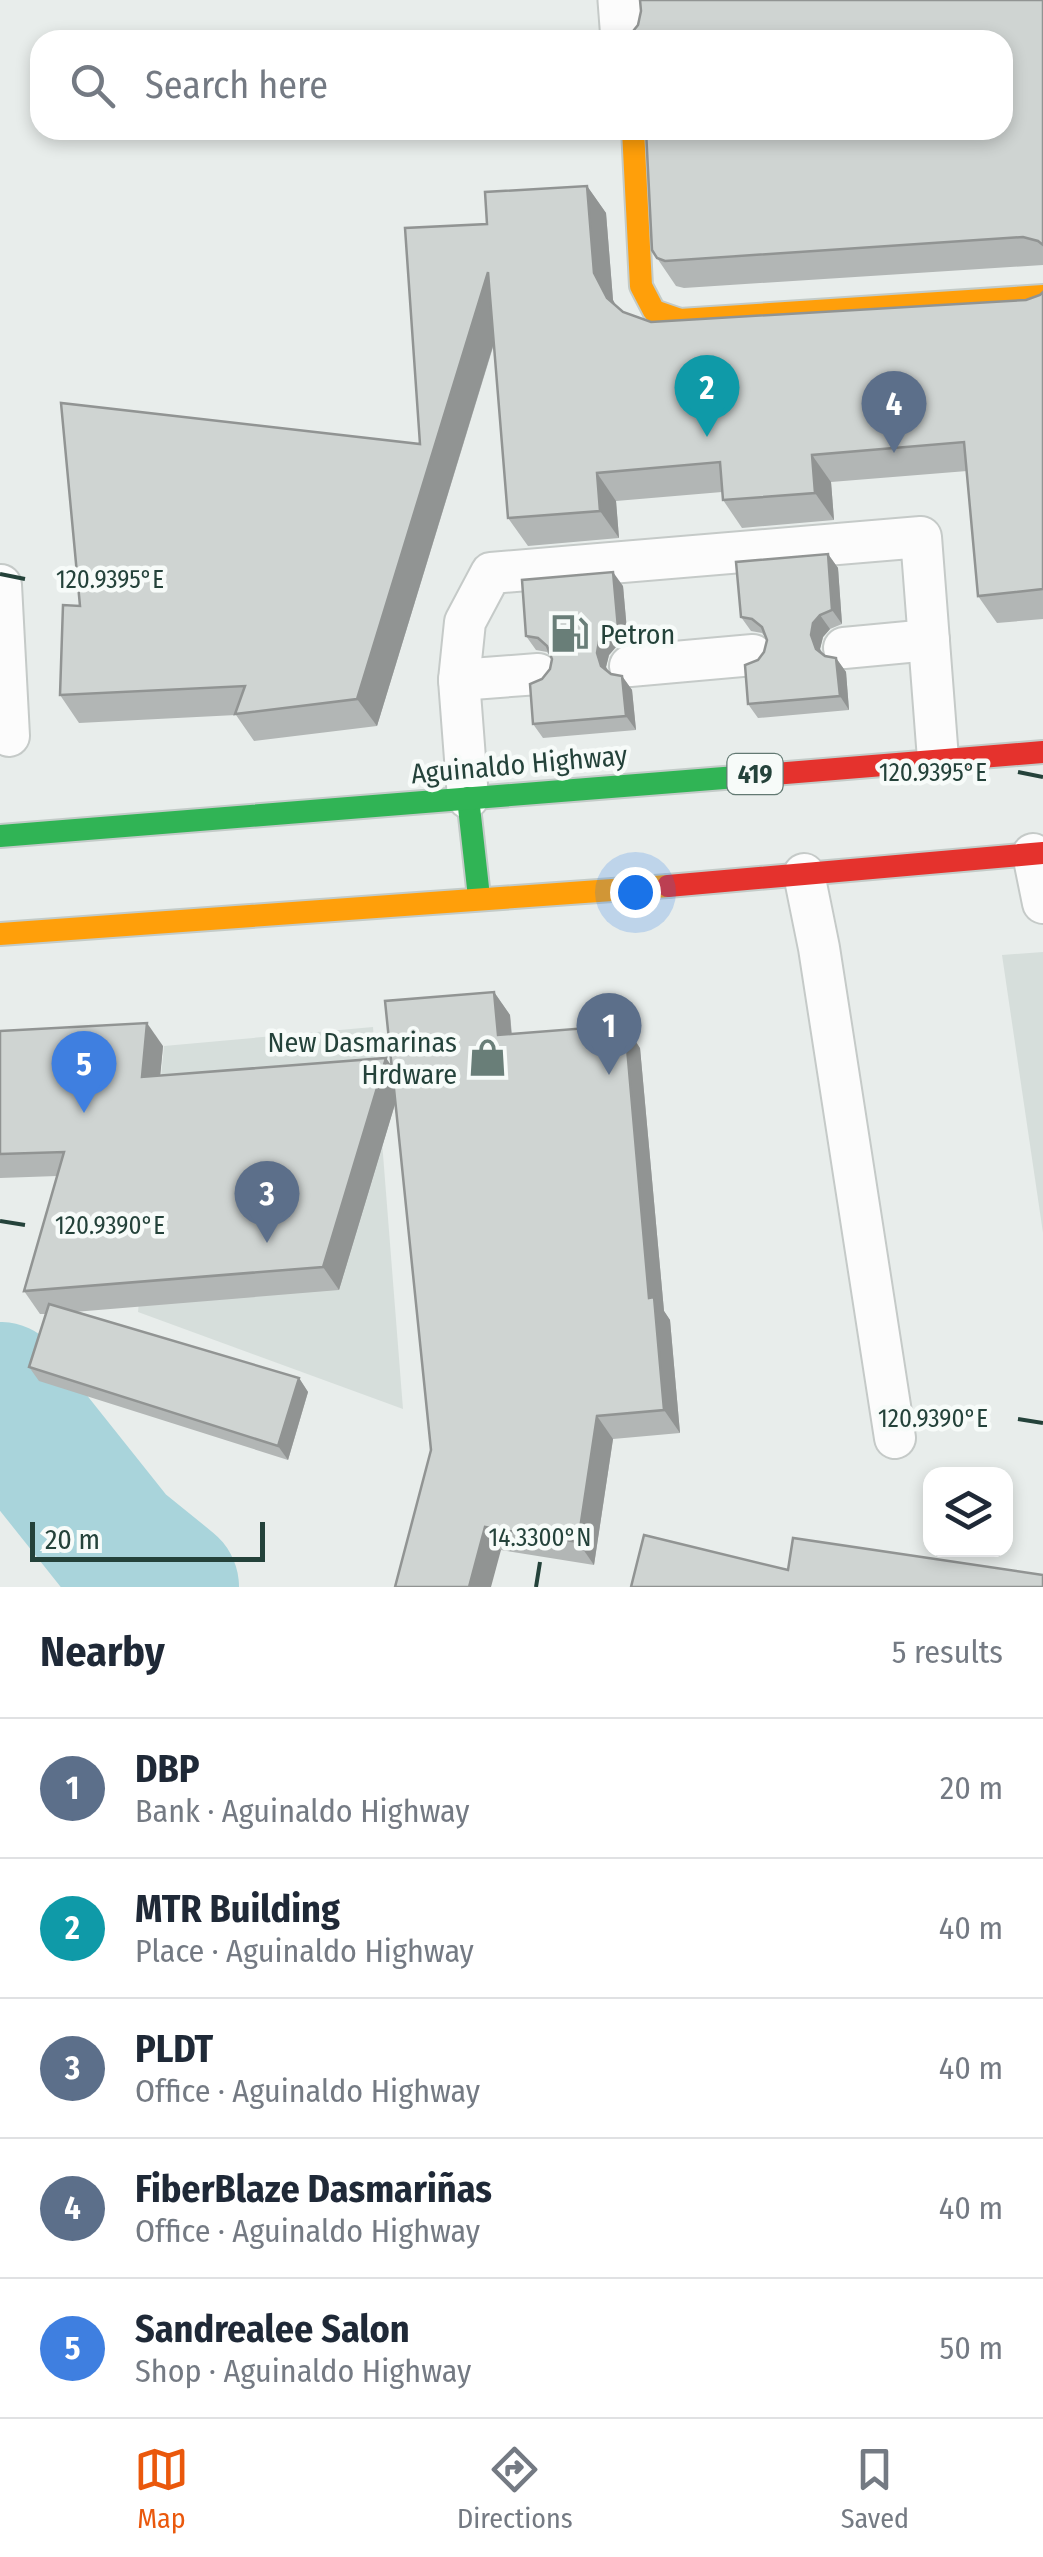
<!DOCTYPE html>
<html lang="en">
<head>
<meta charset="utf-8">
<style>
  body { margin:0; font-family:"Fira Sans Condensed",sans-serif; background:#f6f6f7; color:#1f2937 }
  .controls { position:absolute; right:30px; bottom:30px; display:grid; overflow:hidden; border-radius:20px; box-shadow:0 5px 15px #0003 }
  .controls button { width:90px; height:90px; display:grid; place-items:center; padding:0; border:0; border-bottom:2px solid #e0e1e3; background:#fff; color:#1f2937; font:50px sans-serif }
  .scale { position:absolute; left:30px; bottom:25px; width:235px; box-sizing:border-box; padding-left:10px; border:5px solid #24423a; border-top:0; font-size:28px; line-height:35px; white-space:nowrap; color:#24423a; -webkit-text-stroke:8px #f7fbf9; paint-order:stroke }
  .you { position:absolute; left:635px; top:892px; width:35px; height:35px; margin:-25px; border:8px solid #fff; border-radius:50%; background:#1a73e8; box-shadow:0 0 0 15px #1a73e833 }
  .badge { display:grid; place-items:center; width:65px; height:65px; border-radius:50%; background:#ea580c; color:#fff; font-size:32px; font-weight:700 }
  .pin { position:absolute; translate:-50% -82px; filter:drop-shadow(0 2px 5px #0008) }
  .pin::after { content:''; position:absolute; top:52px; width:35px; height:30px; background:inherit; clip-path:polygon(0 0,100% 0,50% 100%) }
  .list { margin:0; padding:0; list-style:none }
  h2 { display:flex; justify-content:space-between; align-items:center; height:130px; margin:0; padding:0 40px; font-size:42px }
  h2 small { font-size:32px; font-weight:400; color:#747a83 }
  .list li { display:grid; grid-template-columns:65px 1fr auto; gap:30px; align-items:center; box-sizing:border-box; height:140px; padding:0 40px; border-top:2px solid #e0e1e3 }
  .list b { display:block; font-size:38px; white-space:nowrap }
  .list p { margin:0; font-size:32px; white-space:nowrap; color:#747a83 }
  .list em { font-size:32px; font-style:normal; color:#747a83 }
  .icon { flex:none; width:55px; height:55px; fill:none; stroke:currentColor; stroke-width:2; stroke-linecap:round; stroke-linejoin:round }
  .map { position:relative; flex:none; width:1043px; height:1587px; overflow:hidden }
  .search { position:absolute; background:#fff; box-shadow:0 5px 15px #0003; left:30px; right:30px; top:30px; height:110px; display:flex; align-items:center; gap:25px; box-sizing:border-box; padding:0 35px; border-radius:30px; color:#747a83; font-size:38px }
  .sheet { height:830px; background:#fff }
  nav { display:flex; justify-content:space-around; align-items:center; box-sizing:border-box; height:140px; border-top:2px solid #e0e1e3; background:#fff; font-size:28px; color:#747a83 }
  nav a { display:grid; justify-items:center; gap:5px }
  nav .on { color:#ea580c }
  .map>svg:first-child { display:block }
  .built { fill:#d6dedb }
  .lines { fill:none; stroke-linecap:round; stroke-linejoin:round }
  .river { stroke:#a9d4db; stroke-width:140 }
  .lane-casing { stroke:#c5cac8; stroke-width:44 }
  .street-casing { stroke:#c5cac8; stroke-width:59 }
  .fast-casing { stroke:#c3cbc8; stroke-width:26 }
  .slow-casing { stroke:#c3cbc8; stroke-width:26 }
  .jam-casing { stroke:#c3cbc8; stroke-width:26 }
  .lane { stroke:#fcfcfc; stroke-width:40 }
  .street { stroke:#fcfcfc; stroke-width:55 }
  .fast { stroke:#30b455; stroke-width:22 }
  .slow { stroke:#ff9f0a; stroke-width:22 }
  .jam { stroke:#e5322d; stroke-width:22 }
  .wall { fill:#b2b6b5 }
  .shaded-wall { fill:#919493 }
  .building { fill:#cfd4d2; stroke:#919493; stroke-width:2.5 }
  .ticks { fill:none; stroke:#24423a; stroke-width:4 }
  .labels { text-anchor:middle; stroke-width:9; stroke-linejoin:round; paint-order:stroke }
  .shield { fill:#f7fbf9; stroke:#637a73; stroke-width:2.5 }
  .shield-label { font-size:25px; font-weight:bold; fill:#24423a }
  .poi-label { font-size:28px; fill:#24423a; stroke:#f7fbf9; text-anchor:start }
  .street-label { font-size:28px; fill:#24423a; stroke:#f7fbf9 }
  .ticks-label { font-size:25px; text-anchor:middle; fill:#24423a; stroke:#f7fbf9; stroke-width:9; stroke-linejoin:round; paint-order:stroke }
</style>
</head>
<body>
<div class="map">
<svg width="1043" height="1587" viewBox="0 0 1043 1587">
  <rect width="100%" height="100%" fill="#e8edeb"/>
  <!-- built -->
  <g class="built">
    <polygon points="1043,952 1043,1233 1002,955"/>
    <polygon points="373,1027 403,1409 138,1312 164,1046"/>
  </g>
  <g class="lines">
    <!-- river -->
    <polyline class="river" points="0,1392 18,1421 116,1544 169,1587"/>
    <defs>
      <g id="lane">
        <polyline points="1,585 9,736"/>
        <polyline points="844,648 929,640"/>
        <polyline points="630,666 753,655"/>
        <polyline points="459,680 538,674"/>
        <polyline points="468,798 459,680 465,622 491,573 921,537 938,759"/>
        <polyline points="1033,854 1043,903"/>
        <polyline points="804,874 819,948 895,1438"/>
      </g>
      <polyline id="street" points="626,0 629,40"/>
      <g id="fast">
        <polyline points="468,798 479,897"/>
        <polyline points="0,836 749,776"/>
      </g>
      <g id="slow">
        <polyline points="633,130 641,286 654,311 680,320 1043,296"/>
        <polyline points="0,934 668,886"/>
      </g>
      <g id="jam">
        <polyline points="749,776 1043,752"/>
        <polyline points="668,886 1043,853"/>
      </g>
    </defs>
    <!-- lane casing -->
    <use href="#lane" class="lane-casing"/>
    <!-- street casing -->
    <use href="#street" class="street-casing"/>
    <!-- fast casing -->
    <use href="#fast" class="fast-casing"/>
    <!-- slow casing -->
    <use href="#slow" class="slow-casing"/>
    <!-- jam casing -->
    <use href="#jam" class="jam-casing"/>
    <!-- lane -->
    <use href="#lane" class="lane"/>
    <!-- street -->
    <use href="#street" class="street"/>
    <!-- fast -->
    <use href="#fast" class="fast"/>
    <!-- slow -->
    <use href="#slow" class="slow"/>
    <!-- jam -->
    <use href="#jam" class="jam"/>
  </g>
  <!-- wall -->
  <g class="wall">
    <polygon points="1043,0 1043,265 684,288 676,286 657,258 1003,130 638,25 641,11"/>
    <polygon points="587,186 606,213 613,300 616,306 623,312 651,322 1026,300 1040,295 1043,292 1043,619 997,623 978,596 967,471 831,482 834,520 742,528 723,500 722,492 616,501 619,538 528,546 508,518 494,344 377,726 254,741 236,715 79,723 60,695 80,606 420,444 487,224"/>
    <polygon points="828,554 838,568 842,624 830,629 823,637 820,649 825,656 836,658 846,672 849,710 758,718 748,704 758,660 764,652 767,640 762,633 751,631 741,617"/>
    <polygon points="623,586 628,642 616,647 609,655 606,667 611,674 622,676 632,690 636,730 543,738 533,724 542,679 550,669 552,659 547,652 536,650 526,636"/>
    <polygon points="494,992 510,1015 512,1034 640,1048 664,1311 670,1320 680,1433 613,1439 594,1565 501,1550 431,1450 395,1104 339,1290 74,1312 299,1378 308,1392 288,1460 39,1381 29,1367 46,1314 40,1314 24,1291 57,1176 0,1178 0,1031 163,1046 160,1075 386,1058 391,1066"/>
  </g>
  <!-- shaded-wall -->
  <g class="shaded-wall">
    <polygon points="587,186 606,213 613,300 626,325 607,298 594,273"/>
    <polygon points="488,272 507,300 377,726 357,699"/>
    <polygon points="812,455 831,482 834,520 815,493"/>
    <polygon points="597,473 616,501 619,538 600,511"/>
    <polygon points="828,554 838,568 842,624 832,610"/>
    <polygon points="613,572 623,586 628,642 618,628"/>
    <polygon points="820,615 830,629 823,637 820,649 825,662 816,649 811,635 813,623"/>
    <polygon points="606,633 616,647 609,655 606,667 611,680 601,666 597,653 599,641"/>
    <polygon points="836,658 846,672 849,710 840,696"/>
    <polygon points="622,676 632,690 636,730 626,716"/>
    <polygon points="494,992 510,1015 513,1058 498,1035"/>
    <polygon points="147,1023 163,1046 158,1100 142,1077"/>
    <polygon points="625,1025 640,1048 664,1311 670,1320 680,1433 664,1410 649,1298"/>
    <polygon points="386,1058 402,1081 339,1290 323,1267"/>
    <polygon points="299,1378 308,1392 288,1460 278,1446"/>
    <polygon points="597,1416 613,1439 594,1565 578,1542"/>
    <polygon points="485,1527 501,1550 491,1587 469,1587"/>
  </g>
  <!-- building -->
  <g class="building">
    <polygon points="640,0 1043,0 1043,245 1038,241 1023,237 665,261 657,258 652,250 646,130 1003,130 1003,40 630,40 630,35 638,25 641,11"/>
    <polygon points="587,186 594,273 607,298 623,312 651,322 1026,300 1040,295 1043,292 1043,589 978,596 964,442 812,455 815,493 723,500 720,462 597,473 600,511 508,518 488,272 357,699 235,714 245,686 60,695 63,605 80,606 61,403 420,444 405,228 487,224 485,192"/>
    <polygon points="828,554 832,610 820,615 813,623 811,635 816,649 825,656 836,658 840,696 748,704 745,665 758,660 764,652 767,640 762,627 752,619 741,617 736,562"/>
    <polygon points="613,572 618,628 606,633 599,641 597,653 601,666 611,674 622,676 626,716 533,724 530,684 542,679 550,669 552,659 547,646 538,638 526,636 522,580"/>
    <polygon points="494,992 498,1035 625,1025 649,1298 654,1297 664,1410 597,1416 578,1542 485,1527 469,1587 395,1587 431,1450 385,1001"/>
    <polygon points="147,1023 142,1077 386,1058 323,1267 24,1291 64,1152 0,1154 0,1031"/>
    <polygon points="49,1304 299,1378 278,1446 29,1367"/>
    <polygon points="644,1535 788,1570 793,1538 1043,1575 1043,1587 631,1587"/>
  </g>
  <!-- ticks -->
  <path class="ticks" d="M0,574L25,579M1018,772L1043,777M0,1221L25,1225M1018,1419L1043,1423M536,1587L540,1562"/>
  <!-- icons -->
  <defs>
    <symbol id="fuel-bare" viewBox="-9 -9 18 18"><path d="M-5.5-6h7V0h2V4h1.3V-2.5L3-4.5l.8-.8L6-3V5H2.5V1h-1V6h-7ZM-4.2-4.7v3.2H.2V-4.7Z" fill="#697e78" stroke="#f7fbf9" stroke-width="2.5" paint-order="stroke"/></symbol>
    <symbol id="shop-bare" viewBox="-9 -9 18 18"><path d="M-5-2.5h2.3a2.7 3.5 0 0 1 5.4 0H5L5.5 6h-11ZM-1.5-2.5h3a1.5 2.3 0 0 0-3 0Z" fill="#697e78" stroke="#f7fbf9" stroke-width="2.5" paint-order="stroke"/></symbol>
  </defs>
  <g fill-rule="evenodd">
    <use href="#fuel-bare" x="542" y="606" width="55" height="55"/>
    <use href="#shop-bare" x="460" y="1030" width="55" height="55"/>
  </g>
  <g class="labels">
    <!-- shield labels -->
    <rect class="shield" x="727.5" y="754" width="55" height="40" rx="8"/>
    <g class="shield-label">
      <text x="755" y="783">419</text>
    </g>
    <!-- poi labels -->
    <g class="poi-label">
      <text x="600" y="644">Petron</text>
      <text x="457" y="1052" text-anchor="end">New Dasmarinas<tspan x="457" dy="32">Hrdware</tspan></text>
    </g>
    <!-- street labels -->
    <g class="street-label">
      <text transform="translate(519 764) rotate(-5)" y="10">Aguinaldo Highway</text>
    </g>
  </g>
  <g class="ticks-label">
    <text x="110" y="588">120.9395°E</text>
    <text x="933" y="781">120.9395°E</text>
    <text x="110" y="1234">120.9390°E</text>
    <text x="933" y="1427">120.9390°E</text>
    <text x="540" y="1546">14.3300°N</text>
  </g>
</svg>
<div class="controls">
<button><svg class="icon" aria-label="layers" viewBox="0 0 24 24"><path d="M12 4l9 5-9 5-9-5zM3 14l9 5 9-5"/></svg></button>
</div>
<div class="scale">20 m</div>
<div class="you"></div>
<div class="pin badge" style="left:609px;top:1075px;background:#5c6f8a">1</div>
<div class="pin badge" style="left:707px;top:437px;background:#0f9aa8">2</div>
<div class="pin badge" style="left:267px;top:1243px;background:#5c6f8a">3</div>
<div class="pin badge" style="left:894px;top:453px;background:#5c6f8a">4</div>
<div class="pin badge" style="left:84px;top:1113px;background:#3f7fe0">5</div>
<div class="search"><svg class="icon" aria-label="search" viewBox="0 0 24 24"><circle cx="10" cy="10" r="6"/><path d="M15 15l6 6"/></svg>Search here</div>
</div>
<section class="sheet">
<h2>Nearby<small>5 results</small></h2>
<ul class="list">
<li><span class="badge" style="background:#5c6f8a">1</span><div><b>DBP</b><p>Bank · Aguinaldo Highway</p></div><em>20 m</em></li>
<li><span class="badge" style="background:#0f9aa8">2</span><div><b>MTR Building</b><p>Place · Aguinaldo Highway</p></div><em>40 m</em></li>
<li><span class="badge" style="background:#5c6f8a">3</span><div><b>PLDT</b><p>Office · Aguinaldo Highway</p></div><em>40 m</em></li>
<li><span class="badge" style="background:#5c6f8a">4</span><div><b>FiberBlaze Dasmariñas</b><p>Office · Aguinaldo Highway</p></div><em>40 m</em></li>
<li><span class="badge" style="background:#3f7fe0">5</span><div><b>Sandrealee Salon</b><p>Shop · Aguinaldo Highway</p></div><em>50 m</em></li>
</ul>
</section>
<nav>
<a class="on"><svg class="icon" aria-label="map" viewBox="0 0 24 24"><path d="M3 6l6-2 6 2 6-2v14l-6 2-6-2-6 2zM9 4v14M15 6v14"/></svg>Map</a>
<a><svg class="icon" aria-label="directions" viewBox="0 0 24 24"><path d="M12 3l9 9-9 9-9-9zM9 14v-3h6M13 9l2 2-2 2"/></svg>Directions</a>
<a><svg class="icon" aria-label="saved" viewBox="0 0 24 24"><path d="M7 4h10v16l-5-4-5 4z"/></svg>Saved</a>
</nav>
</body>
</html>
